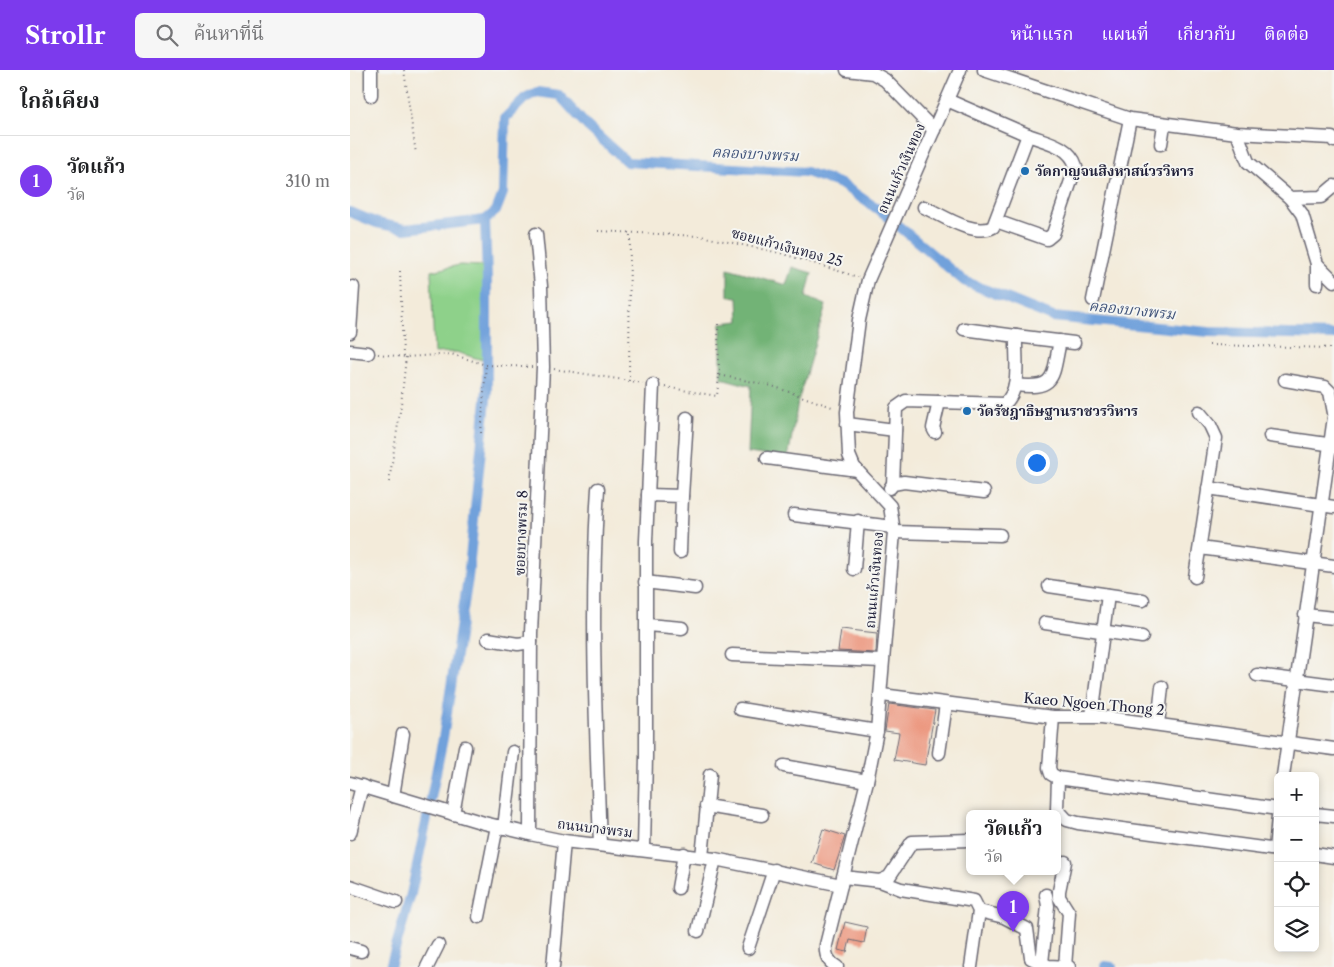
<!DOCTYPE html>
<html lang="th">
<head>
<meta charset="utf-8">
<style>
  body { margin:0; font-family:"Libre Caslon Text","Noto Serif Thai",serif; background:#f6f6f6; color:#202124 }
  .controls { position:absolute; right:15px; bottom:15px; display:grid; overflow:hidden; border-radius:8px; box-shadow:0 2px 8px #0003 }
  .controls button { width:45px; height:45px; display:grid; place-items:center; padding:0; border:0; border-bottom:1px solid #e0e0e0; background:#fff; color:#202124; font:25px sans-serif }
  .you { position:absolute; left:686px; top:392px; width:18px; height:18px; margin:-12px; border:4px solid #fff; border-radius:50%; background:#1a73e8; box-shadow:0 0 0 8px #1a73e833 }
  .badge { display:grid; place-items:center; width:32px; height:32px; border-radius:50%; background:#7c3aed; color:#fff; font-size:16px; font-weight:700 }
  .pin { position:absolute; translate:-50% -41px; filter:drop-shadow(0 1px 2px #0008) }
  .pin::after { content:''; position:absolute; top:26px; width:18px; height:15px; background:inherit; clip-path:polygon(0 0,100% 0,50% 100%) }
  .popup { position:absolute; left:616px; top:740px; width:95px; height:65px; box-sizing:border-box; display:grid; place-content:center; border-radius:8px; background:#fff; filter:drop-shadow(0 1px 4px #0005); font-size:16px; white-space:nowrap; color:#757577 }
  .popup b { font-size:19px; color:#202124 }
  .popup::after { content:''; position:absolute; left:50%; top:100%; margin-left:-10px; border:10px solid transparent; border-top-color:#fff }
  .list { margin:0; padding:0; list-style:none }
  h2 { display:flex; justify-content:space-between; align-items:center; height:65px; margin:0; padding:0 20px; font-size:21px }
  h2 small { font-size:16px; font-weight:400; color:#757577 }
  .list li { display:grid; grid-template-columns:32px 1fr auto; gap:15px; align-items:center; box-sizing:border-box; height:90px; padding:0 20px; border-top:1px solid #e0e0e0 }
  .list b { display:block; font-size:19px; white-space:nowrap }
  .list p { margin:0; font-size:16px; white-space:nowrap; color:#757577 }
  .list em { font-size:16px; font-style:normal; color:#757577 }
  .icon { flex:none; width:28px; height:28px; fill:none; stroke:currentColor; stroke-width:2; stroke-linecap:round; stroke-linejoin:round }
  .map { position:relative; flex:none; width:984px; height:897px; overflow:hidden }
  header { display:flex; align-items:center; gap:30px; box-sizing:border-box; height:70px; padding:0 25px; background:#7c3aed; color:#fff }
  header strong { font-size:24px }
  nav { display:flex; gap:28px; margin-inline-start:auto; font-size:18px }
  .search { width:350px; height:45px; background:#f6f6f6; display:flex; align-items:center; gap:12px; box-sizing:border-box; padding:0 18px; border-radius:8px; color:#757577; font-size:19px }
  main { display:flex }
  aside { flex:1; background:#fff }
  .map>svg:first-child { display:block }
  .green { fill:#8ed18a; stroke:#587a62 }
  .forest { fill:#72b376; stroke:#4a6a58 }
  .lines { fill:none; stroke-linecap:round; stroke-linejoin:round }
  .canal { stroke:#71a1db; stroke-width:10 }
  .building { fill:#ec9880 }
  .minor-casing { stroke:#6b6873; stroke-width:15 }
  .path { stroke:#6b6873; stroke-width:2; stroke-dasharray:1 4; stroke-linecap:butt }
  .minor { stroke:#fff; stroke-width:12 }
  .poi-dot { fill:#1f6fb2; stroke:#f6f6f2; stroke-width:2 }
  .labels { text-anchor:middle; stroke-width:4; stroke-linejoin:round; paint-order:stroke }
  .street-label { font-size:14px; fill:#22223b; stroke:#f6f6f2 }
  .poi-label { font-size:14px; font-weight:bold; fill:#22223b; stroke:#f6f6f2; text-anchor:start }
  .water-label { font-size:15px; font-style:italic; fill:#42557b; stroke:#f6f6f2 }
</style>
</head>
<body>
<header>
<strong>Strollr</strong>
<div class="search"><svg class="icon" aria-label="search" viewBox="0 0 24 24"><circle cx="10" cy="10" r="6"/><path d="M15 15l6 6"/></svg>ค้นหาที่นี่</div>
<nav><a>หน้าแรก</a><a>แผนที่</a><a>เกี่ยวกับ</a><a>ติดต่อ</a></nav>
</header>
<main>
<aside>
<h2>ใกล้เคียง<small></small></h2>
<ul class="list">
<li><span class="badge">1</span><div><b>วัดแก้ว</b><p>วัด</p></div><em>310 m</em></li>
</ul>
</aside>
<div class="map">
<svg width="984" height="897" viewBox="0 0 984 897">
  <rect width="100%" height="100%" fill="#f6f6f2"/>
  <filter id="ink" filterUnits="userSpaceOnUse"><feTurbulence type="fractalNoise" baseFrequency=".02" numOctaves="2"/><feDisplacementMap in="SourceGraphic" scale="10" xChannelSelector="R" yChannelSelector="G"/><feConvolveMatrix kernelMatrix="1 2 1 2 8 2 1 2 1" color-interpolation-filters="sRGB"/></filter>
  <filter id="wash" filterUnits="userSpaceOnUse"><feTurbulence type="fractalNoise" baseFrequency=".0096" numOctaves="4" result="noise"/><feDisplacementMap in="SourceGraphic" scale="20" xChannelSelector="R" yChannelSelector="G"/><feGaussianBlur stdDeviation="1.12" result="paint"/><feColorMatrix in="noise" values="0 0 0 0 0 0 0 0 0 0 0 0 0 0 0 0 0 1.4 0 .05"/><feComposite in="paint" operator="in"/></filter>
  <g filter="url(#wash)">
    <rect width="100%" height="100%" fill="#f3ebda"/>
    <!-- green -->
    <polygon class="green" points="110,195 133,196 136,291 106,282 84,283 81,201"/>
    <!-- forest -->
    <polygon class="forest" points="442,197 462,203 456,227 476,235 448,332 438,388 398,383 401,316 371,308 371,253 389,251 388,227 378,226 378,198 436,215"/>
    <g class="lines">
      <!-- canal -->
      <g class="canal">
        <polyline points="0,142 27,153 55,159 135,150 146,141 153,123 155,48 175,28 187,22 209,25 237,56 277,92 456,102 491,114 532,142 614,211 703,247 859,262 984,265"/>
        <polyline points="755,896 762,897"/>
        <polyline points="40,897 61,824 76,753 93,668 118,508 137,320 137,208 135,150"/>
      </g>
    </g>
    <g id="blocks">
      <!-- building -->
      <g class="building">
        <polygon points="491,559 527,563 526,583 488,581"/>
        <polygon points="539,634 585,640 575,695 544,690 549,663 535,661"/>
        <polygon points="473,759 495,766 484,800 462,793"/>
        <polygon points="495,852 517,857 514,873 500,870 497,882 488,880"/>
      </g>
    </g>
  </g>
  <g filter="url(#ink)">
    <use href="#blocks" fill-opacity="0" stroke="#6b6873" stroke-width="1"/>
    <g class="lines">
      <defs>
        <g id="minor">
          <polyline points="497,0 523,3 535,10 584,60"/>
          <polyline points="634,0 780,49 887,63 982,68 984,71"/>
          <polyline points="21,25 21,0"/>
          <polyline points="887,63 898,92 940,128 952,144 967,194 984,211"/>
          <polyline points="811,74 814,55"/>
          <polyline points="940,128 971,127 984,116"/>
          <path d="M574,137C592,145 623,167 643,157L678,65L597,30"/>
          <path d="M646,151L697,169L703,164L726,96C719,75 696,72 678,65"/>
          <polyline points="967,214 967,194"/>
          <polyline points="743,230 780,49"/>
          <polyline points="0,262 3,217"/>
          <polyline points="666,266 724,273"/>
          <polyline points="0,281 18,283"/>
          <polyline points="935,310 975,317 980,322 984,343"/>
          <path d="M665,315C707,320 702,307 710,271"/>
          <polyline points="497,354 545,360"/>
          <polyline points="585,362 583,358 589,332"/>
          <polyline points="920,366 984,375"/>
          <polyline points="417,388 507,400"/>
          <path d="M543,414L546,338L556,331L654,334C672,320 665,287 666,266L614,259"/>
          <polyline points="540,418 543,414 554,412 634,422"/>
          <polyline points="858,418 984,437"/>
          <path d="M248,419C240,539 246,655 250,775"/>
          <polyline points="298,425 332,426 330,482"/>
          <polyline points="332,426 337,348"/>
          <polyline points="444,445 543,457"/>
          <polyline points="544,462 650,465"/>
          <polyline points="850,478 984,496"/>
          <polyline points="504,499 508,451"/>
          <polyline points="845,507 866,368 860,355 849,342"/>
          <polyline points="295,512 345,518"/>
          <polyline points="699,516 793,530"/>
          <polyline points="955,545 984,548"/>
          <polyline points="695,553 792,567"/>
          <polyline points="297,555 332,558"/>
          <polyline points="138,569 168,574 181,572"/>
          <polyline points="382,585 532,591"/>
          <polyline points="907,605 984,615"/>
          <polyline points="532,625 703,647 752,647 984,679"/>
          <polyline points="390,639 527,661"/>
          <polyline points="742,646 758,525"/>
          <polyline points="703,647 699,698 701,704 708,708 707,739 717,750 728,753 928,780"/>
          <polyline points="808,654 812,617"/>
          <polyline points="589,683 596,634"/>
          <polyline points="434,696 517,711"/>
          <polyline points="933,706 984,347"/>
          <polyline points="708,708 928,739"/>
          <polyline points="0,713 134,753 180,764 214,771 365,789 491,815"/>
          <polyline points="43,726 53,664"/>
          <polyline points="356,736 412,745"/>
          <polyline points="103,744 115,677"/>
          <polyline points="965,744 984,746"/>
          <polyline points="154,758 163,682"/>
          <polyline points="0,763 12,716"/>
          <polyline points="180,764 181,563 193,297 191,216 186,164"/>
          <polyline points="294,779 296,686 296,471 303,315"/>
          <polyline points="925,780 928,746"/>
          <polyline points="965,784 984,787"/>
          <polyline points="352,787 360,705"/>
          <polyline points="493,807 530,811 539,807 562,772 619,770"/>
          <polyline points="530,811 551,819 624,831 629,841 621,897"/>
          <polyline points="0,816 46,832"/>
          <polyline points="328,818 334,784"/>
          <polyline points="629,841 654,847 677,859 681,888 698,896 719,897"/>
          <polyline points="129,847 147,756"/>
          <polyline points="348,861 365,789"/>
          <polyline points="0,878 11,881"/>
          <polyline points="398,878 424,800"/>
          <polyline points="692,893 698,836 696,825"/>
          <polyline points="77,897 88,875"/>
          <polyline points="203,897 214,771"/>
          <path d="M487,897C478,892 475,885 476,875L517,711L527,661L544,462L540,436L504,397L499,385L497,342L509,250L518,210L610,0"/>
          <polyline points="715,897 719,843 709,827 709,821 715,792"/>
        </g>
      </defs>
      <!-- minor casing -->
      <use href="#minor" class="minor-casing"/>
      <!-- path -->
      <g class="path">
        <polyline points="54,0 66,84"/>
        <polyline points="248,161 350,166 430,183 508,207"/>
        <polyline points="50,201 53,286"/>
        <polyline points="368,254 369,305"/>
        <polyline points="859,275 984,278"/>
        <polyline points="28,284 56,287 101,284 136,295 182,297"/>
        <polyline points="204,299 293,313"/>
        <polyline points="279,311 280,162"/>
        <polyline points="315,317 367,326 369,305 422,316 485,338"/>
        <polyline points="131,363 136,295"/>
        <polyline points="39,412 51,335 56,287"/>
      </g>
      <!-- minor -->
      <use href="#minor" class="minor"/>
    </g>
  </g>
  <!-- markers -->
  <g class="poi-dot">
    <circle cx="675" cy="101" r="5"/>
    <circle cx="617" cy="341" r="5"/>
  </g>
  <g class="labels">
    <!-- street labels -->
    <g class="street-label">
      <text transform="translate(551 98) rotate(-66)" y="5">ถนนแก้วเงินทอง</text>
      <text transform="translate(437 177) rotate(15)" y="5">ซอยแก้วเงินทอง 25</text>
      <text transform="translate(171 463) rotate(-88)" y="5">ซอยบางพรม 8</text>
      <text transform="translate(524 510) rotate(-85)" y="5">ถนนแก้วเงินทอง</text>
      <text transform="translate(744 634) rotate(5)" y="5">Kaeo Ngoen Thong 2</text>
      <text transform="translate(245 758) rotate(7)" y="5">ถนนบางพรม</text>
    </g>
    <!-- poi labels -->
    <g class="poi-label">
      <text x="685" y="106">วัดกาญจนสิงหาสน์วรวิหาร</text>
      <text x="627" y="346">วัดรัชฎาธิษฐานราชวรวิหาร</text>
    </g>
    <!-- water labels -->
    <g class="water-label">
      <text transform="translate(405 84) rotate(3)" y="5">คลองบางพรม</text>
      <text transform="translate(782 240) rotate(6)" y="5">คลองบางพรม</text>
    </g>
  </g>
</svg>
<div class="controls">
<button>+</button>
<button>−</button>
<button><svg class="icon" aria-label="locate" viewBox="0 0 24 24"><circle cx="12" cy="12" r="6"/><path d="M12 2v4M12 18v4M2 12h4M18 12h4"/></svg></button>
<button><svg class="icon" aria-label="layers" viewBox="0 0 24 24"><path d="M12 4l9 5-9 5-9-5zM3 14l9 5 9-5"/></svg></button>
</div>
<div class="you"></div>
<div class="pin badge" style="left:663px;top:862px">1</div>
<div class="popup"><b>วัดแก้ว</b>วัด</div>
</div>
</main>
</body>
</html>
